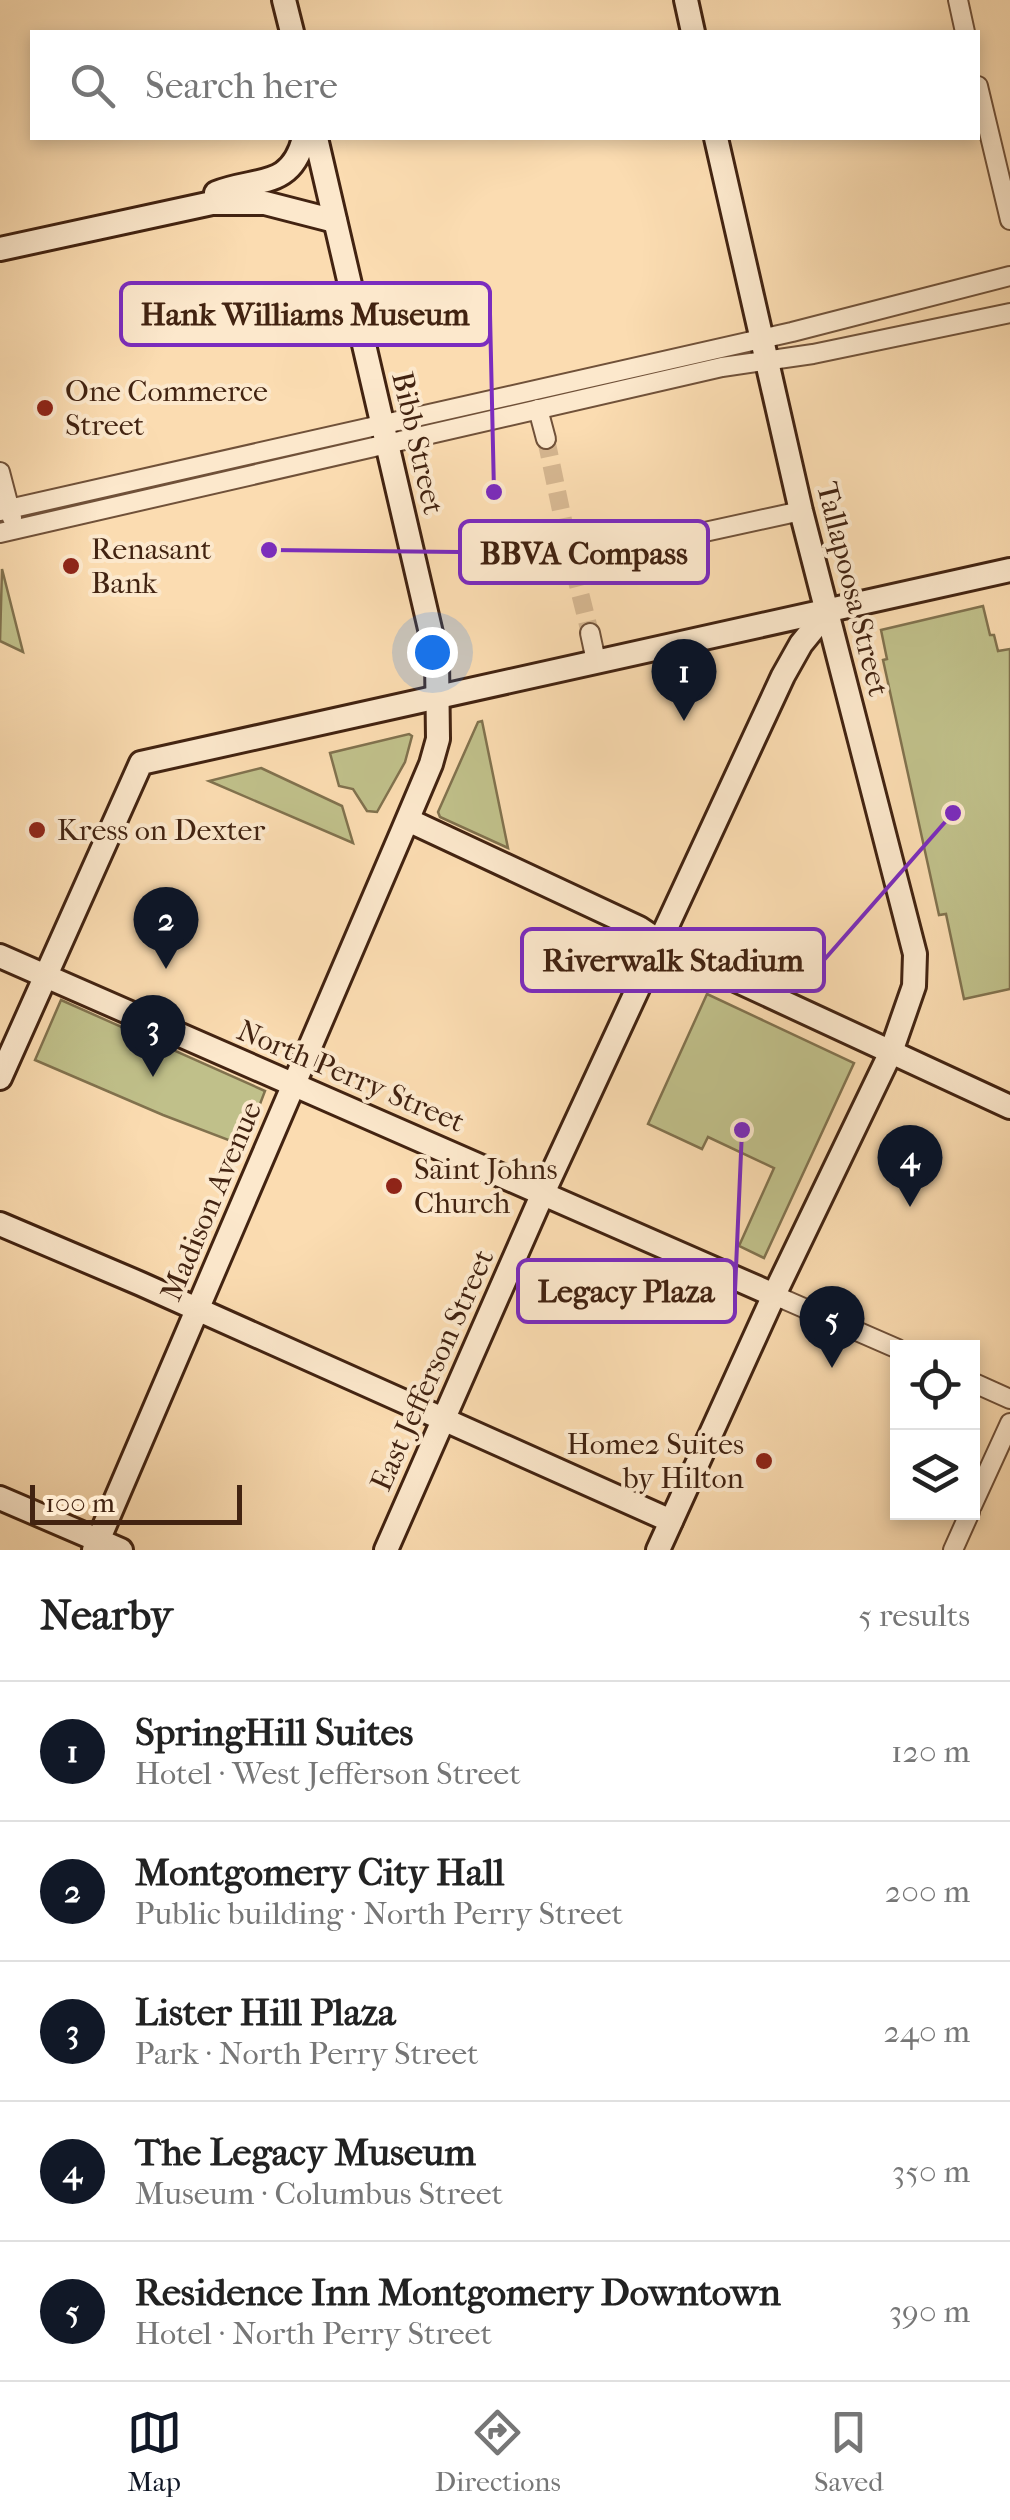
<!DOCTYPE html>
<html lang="en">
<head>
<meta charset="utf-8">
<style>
  body { margin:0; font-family:"IM FELL French Canon",serif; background:#f2f2f2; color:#222 }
  .controls { position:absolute; right:30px; bottom:30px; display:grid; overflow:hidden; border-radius:0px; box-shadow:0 5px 15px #0003 }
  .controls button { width:90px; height:90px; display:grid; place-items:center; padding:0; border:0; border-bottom:2px solid #e0e0e0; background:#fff; color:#222; font:50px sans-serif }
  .scale { position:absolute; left:30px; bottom:25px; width:212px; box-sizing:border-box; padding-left:10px; border:5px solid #422311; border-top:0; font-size:28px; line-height:35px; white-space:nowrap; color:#422311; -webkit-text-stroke:8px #fce8cc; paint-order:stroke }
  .you { position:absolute; left:432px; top:652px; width:35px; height:35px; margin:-25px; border:8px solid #fff; border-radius:50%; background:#1a73e8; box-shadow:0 0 0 15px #1a73e833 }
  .badge { display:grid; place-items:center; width:65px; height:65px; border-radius:50%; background:#111827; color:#fff; font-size:32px; font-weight:700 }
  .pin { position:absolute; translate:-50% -82px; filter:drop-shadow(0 2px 5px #0008) }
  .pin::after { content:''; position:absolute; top:52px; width:35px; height:30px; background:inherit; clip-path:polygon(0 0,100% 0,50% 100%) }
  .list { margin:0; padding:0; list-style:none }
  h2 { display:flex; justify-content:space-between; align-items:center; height:130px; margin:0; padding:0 40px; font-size:42px }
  h2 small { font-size:32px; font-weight:400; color:#767676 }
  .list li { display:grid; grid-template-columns:65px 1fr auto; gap:30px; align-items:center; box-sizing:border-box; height:140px; padding:0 40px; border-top:2px solid #e0e0e0 }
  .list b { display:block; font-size:38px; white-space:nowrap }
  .list p { margin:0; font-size:32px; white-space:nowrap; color:#767676 }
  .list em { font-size:32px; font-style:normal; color:#767676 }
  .icon { flex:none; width:55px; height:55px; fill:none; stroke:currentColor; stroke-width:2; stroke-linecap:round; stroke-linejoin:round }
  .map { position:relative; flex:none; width:1010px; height:1550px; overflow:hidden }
  .search { position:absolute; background:#fff; box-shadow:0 5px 15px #0003; left:30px; right:30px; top:30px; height:110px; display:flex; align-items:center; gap:25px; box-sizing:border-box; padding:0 35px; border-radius:0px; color:#767676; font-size:38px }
  .sheet { height:830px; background:#fff }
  nav { display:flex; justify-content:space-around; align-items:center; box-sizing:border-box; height:140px; border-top:2px solid #e0e0e0; background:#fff; font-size:28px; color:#767676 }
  nav a { display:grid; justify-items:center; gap:5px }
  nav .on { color:#111827 }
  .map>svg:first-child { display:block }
  .green { fill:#c0c08a; stroke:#81724e; stroke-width:2.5 }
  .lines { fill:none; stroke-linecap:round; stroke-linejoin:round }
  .street-tunnel { stroke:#d6b791; stroke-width:18; stroke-dasharray:18 9; stroke-linecap:butt }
  .street-casing { stroke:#705139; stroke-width:22 }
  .secondary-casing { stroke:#422311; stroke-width:28 }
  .street { stroke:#fce8cc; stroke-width:18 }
  .secondary { stroke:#fce8cc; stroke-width:22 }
  .poi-dot { fill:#8f2418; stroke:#fce8cc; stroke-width:4 }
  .labels { text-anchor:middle; stroke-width:8; stroke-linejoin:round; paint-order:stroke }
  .poi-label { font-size:30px; fill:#422311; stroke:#fce8cc; text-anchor:start }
  .street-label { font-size:30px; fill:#422311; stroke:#fce8cc }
  .leader { fill:none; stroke:#7b2cbf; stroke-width:4 }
  .callout-dot { fill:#7b2cbf; stroke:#fce8cc; stroke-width:4 }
  .callout { fill:#fce8cc; stroke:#7b2cbf; stroke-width:4 }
  .callout-label { font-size:32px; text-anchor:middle; font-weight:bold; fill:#422311 }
</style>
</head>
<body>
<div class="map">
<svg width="1010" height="1550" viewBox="0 0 1010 1550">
  <rect width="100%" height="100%" fill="#fbdcb1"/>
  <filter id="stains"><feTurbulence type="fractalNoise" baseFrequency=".002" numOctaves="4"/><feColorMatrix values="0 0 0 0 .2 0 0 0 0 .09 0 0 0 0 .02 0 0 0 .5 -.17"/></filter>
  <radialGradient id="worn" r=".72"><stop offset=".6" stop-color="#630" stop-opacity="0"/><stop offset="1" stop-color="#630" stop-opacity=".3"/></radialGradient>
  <!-- green -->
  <g class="green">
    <polygon points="2,569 23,652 0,641"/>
    <polygon points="983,606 990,635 994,635 998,651 1010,649 1010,989 964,999 946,914 939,915 883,660 887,659 881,630"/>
    <polygon points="482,721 508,848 440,817 438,812 478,722"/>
    <polygon points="409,734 412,736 405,762 377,812 367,811 353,789 339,786 330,753"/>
    <polygon points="261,768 342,806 353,843 209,781"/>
    <polygon points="707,994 854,1063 764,1258 739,1246 774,1168 708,1137 702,1149 648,1124"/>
    <polygon points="61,1000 265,1091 244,1146 163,1115 35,1060"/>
  </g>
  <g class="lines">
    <!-- street-tunnel -->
    <g class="street-tunnel">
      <polyline points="546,439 570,553"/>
      <polyline points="574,569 590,633"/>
    </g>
    <defs>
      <g id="street">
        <polyline points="958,0 965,32"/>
        <polyline points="978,86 1010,220"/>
        <polyline points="538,409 546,439"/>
        <polyline points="0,472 12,518"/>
        <polyline points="0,511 792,332 1010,276"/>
        <polyline points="0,533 722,367 813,354 1010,313"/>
        <polyline points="572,561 801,511"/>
        <polyline points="590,633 596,661"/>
        <polyline points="774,1295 898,1349"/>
        <polyline points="972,1382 1010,1399"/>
        <polyline points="972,1506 1010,1423"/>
        <polyline points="953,1550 970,1512"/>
      </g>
      <g id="secondary">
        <polyline points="284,0 292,32"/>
        <polyline points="686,0 693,32"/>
        <path d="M216,193C256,177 291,190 304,138"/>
        <polyline points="0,249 212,203 265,203 335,221"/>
        <polyline points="408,820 639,928 675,952 1010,1107"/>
        <polyline points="0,956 774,1295"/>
        <polyline points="0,1078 141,763 1010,570"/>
        <polyline points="0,1224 141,1284 671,1521"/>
        <polyline points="0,1498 121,1550"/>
        <polyline points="94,1550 403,830 431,764 438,739 437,659 316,138"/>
        <polyline points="386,1550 543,1193 783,676 801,644 827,612"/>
        <polyline points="658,1550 774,1295 891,1052 914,986 915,954 801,511 716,138"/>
      </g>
    </defs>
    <!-- street casing -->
    <use href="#street" class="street-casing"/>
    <!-- secondary casing -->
    <use href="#secondary" class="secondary-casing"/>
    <!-- street -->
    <use href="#street" class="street"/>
    <!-- secondary -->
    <use href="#secondary" class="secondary"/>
  </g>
  <!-- markers -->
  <g class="poi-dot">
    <circle cx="45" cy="408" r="10"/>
    <circle cx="71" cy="566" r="10"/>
    <circle cx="37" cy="830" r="10"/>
    <circle cx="394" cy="1186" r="10"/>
    <circle cx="764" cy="1461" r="10"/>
  </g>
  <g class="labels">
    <!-- poi labels -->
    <g class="poi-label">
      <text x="65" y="401">One Commerce<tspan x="65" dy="34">Street</tspan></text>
      <text x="91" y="559">Renasant<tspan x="91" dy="34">Bank</tspan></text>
      <text x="57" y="840">Kress on Dexter</text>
      <text x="414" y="1179">Saint Johns<tspan x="414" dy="34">Church</tspan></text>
      <text x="744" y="1454" text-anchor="end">Home2 Suites<tspan x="744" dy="34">by Hilton</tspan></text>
    </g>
    <!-- street labels -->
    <g class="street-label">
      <text transform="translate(418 443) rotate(77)" y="10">Bibb Street</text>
      <text transform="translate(853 589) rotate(76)" y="10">Tallapoosa Street</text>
      <text transform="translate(351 1076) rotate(23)" y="10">North Perry Street</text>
      <text transform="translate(211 1201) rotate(-67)" y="10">Madison Avenue</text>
      <text transform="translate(432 1370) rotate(-66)" y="10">East Jefferson Street</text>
    </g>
  </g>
  <!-- callouts -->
  <path class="leader" d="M494 492L490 314M269 550L460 552M953 813L824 960M742 1130L735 1291"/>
  <g class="callout-dot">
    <circle cx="494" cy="492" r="10"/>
    <circle cx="269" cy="550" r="10"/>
    <circle cx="953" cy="813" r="10"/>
    <circle cx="742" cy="1130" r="10"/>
  </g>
  <g class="callout">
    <rect x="121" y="283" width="369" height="62" rx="10"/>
    <rect x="460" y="521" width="248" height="62" rx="10"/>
    <rect x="522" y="929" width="302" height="62" rx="10"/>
    <rect x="518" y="1260" width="217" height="62" rx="10"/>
  </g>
  <g class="callout-label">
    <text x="305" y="325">Hank Williams Museum</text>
    <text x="584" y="564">BBVA Compass</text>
    <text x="673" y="971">Riverwalk Stadium</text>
    <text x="626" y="1302">Legacy Plaza</text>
  </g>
  <rect width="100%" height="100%" filter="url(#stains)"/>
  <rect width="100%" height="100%" fill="url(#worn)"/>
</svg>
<div class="controls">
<button><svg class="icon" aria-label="locate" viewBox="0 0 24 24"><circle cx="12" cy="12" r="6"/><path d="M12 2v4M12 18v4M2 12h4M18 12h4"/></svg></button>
<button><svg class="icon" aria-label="layers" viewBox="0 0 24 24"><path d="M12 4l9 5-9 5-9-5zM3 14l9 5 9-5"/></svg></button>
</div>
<div class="scale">100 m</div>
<div class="you"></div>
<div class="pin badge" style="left:684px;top:721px">1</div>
<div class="pin badge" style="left:166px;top:969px">2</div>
<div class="pin badge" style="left:153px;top:1077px">3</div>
<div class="pin badge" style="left:910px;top:1207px">4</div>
<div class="pin badge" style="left:832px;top:1368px">5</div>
<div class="search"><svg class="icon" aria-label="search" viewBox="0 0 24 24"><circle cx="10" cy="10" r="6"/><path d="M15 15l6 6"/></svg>Search here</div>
</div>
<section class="sheet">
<h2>Nearby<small>5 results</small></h2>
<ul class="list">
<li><span class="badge">1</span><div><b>SpringHill Suites</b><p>Hotel · West Jefferson Street</p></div><em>120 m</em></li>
<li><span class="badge">2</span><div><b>Montgomery City Hall</b><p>Public building · North Perry Street</p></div><em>200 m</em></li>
<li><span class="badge">3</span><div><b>Lister Hill Plaza</b><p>Park · North Perry Street</p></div><em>240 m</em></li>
<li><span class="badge">4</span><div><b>The Legacy Museum</b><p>Museum · Columbus Street</p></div><em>350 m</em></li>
<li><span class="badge">5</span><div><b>Residence Inn Montgomery Downtown</b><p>Hotel · North Perry Street</p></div><em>390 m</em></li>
</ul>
</section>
<nav>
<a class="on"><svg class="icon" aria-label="map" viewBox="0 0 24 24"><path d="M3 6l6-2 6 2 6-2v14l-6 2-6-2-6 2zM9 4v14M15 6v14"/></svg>Map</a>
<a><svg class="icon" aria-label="directions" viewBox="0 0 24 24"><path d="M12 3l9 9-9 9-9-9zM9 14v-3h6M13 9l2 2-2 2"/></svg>Directions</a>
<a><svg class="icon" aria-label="saved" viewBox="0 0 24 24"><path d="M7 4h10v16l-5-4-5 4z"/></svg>Saved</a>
</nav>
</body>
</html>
